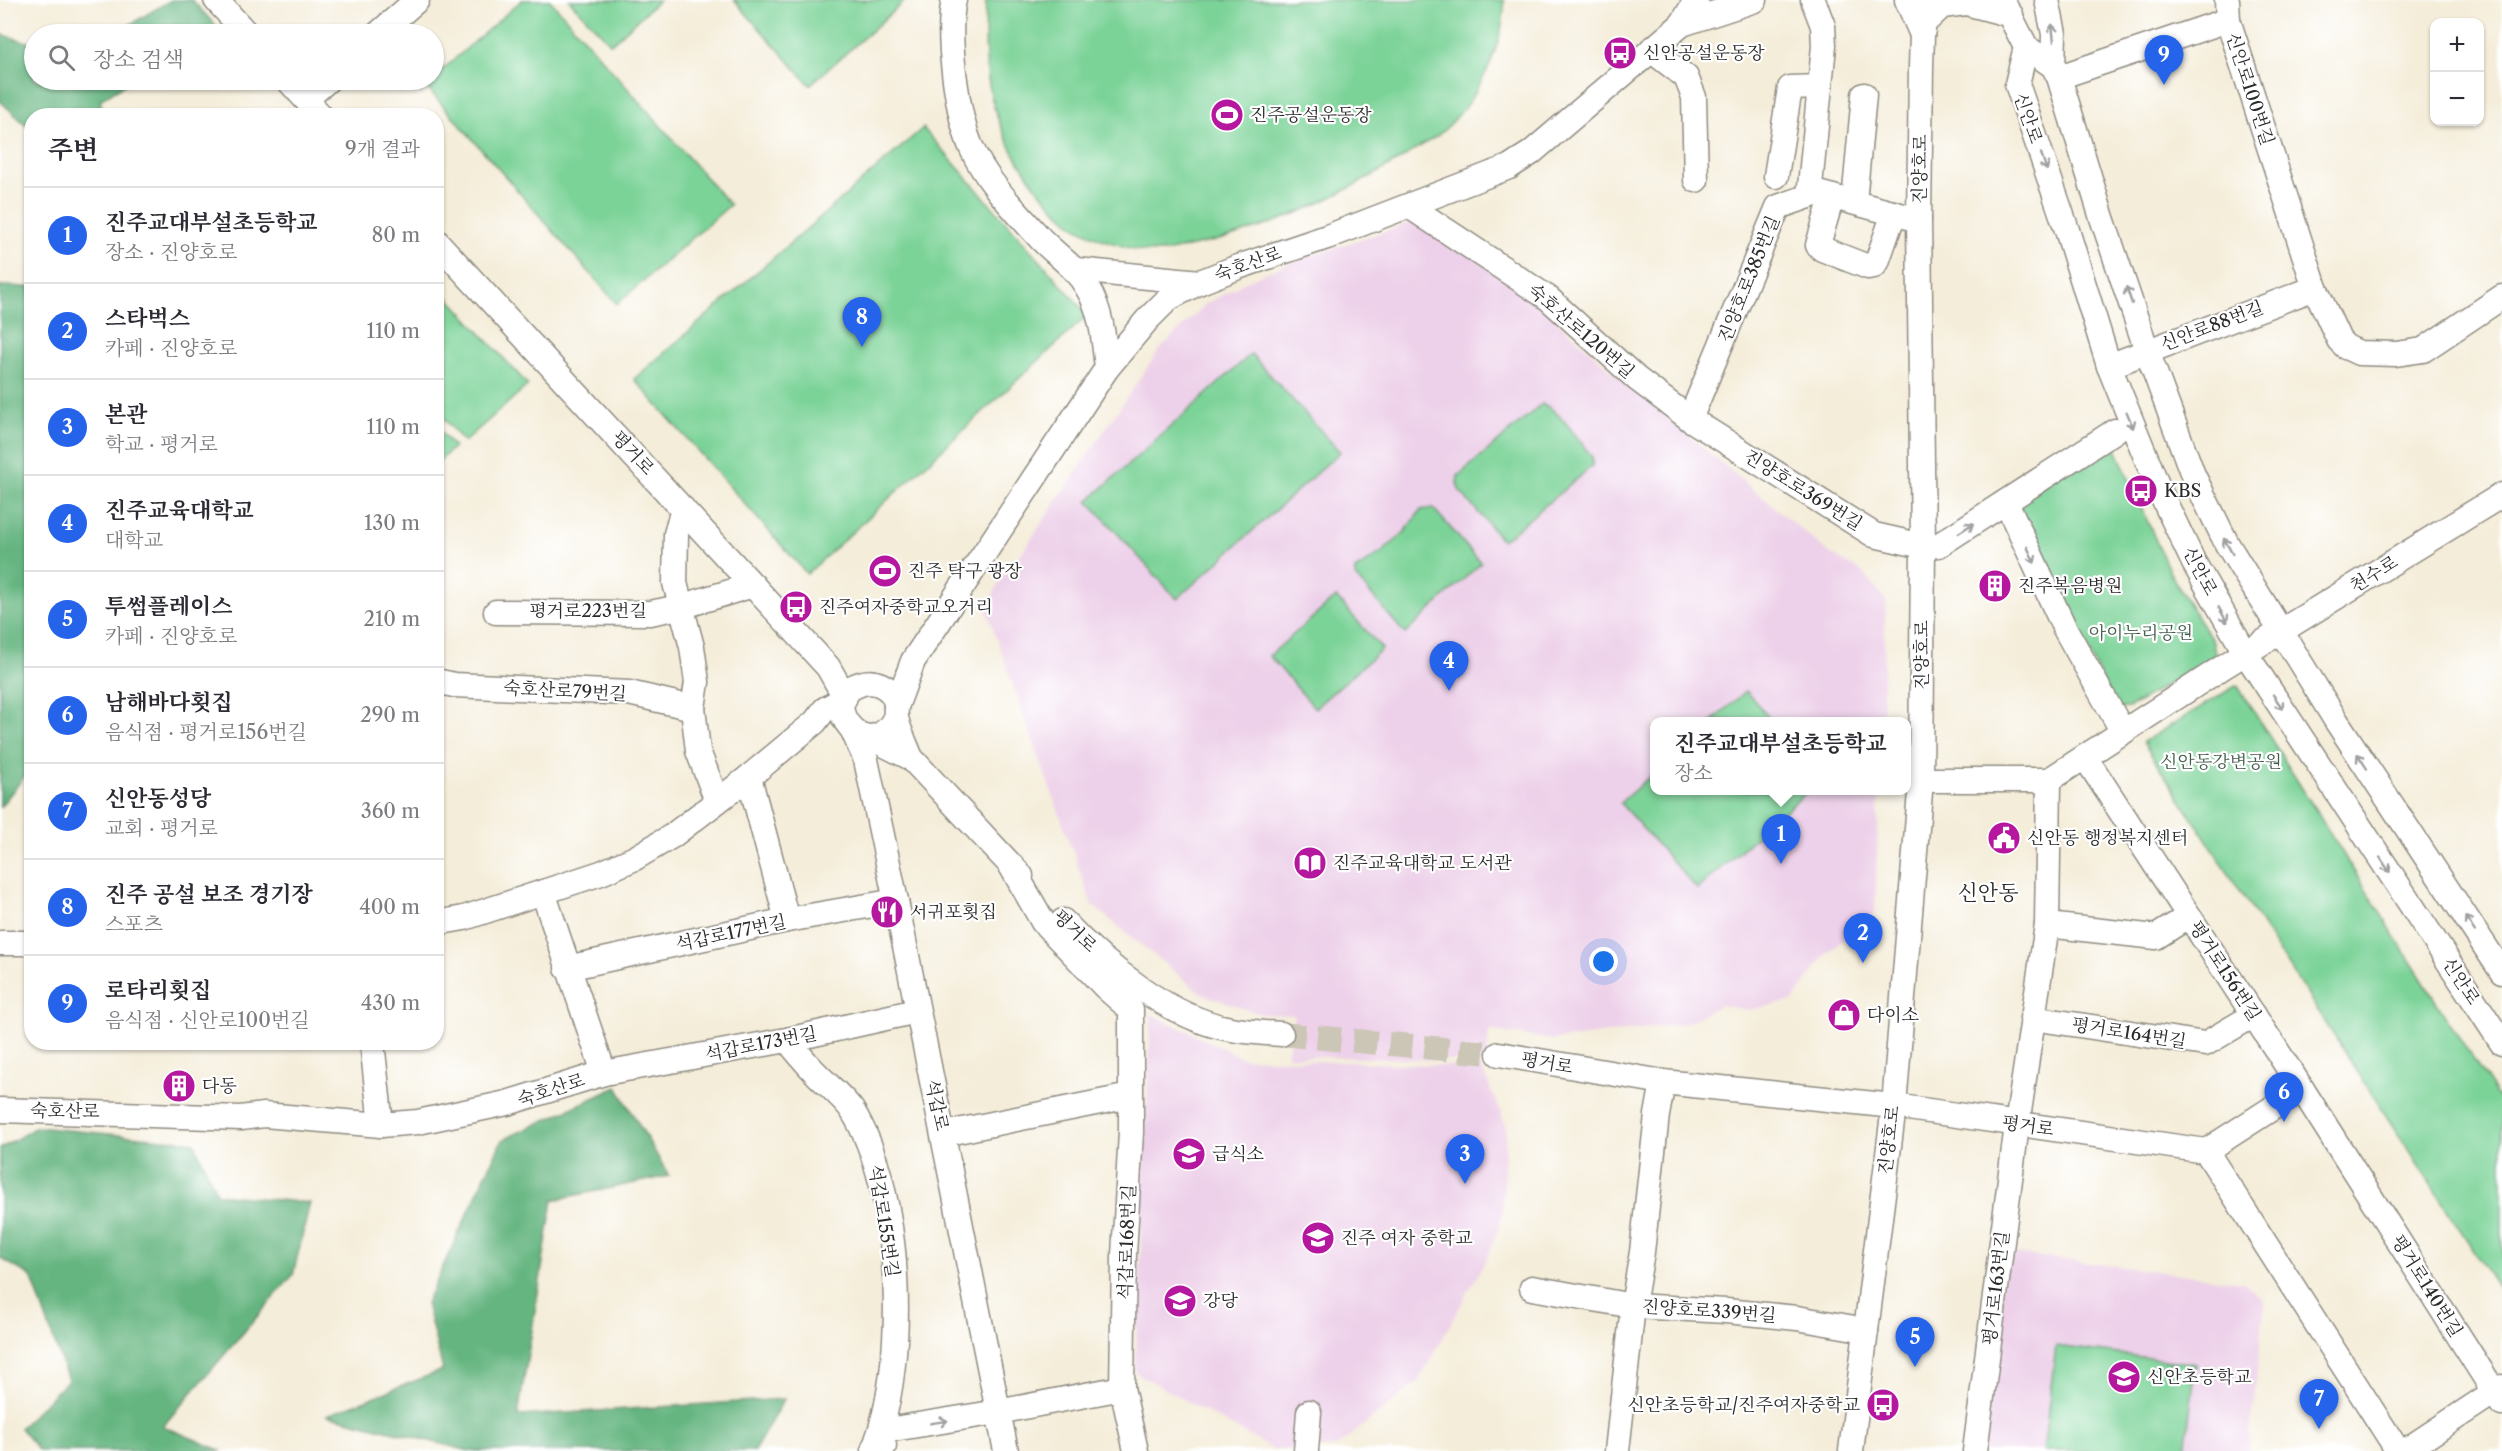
<!DOCTYPE html>
<html lang="ko">
<head>
<meta charset="utf-8">
<style>
  body { margin:0; font-family:"Libre Caslon Text","Noto Serif KR",serif; background:#f7f7f7; color:#2b2b33 }
  .controls { position:absolute; right:18px; top:18px; display:grid; overflow:hidden; border-radius:12px; box-shadow:0 2px 4px #0004 }
  .controls button { width:54px; height:54px; display:grid; place-items:center; padding:0; border:0; border-bottom:2px solid #e1e1e2; background:#fff; color:#2b2b33; font:30px sans-serif }
  .you { position:absolute; left:1604px; top:962px; width:21px; height:21px; margin:-15px; border:4px solid #fff; border-radius:50%; background:#1a73e8; box-shadow:0 0 0 9px #1a73e833 }
  .badge { display:grid; place-items:center; width:39px; height:39px; border-radius:50%; background:#2563eb; color:#fff; font-size:20px; font-weight:700 }
  .pin { position:absolute; translate:-50% -50px; filter:drop-shadow(0 2px 3px #0008) }
  .pin::after { content:''; position:absolute; top:32px; width:21px; height:18px; background:inherit; clip-path:polygon(0 0,100% 0,50% 100%) }
  .popup { position:absolute; left:1650px; top:717px; width:261px; height:78px; box-sizing:border-box; display:grid; place-content:center; border-radius:12px; background:#fff; filter:drop-shadow(0 2px 4px #0005); font-size:20px; white-space:nowrap; color:#7c7c81 }
  .popup b { font-size:22px; color:#2b2b33 }
  .popup::after { content:''; position:absolute; left:50%; top:100%; margin-left:-12px; border:12px solid transparent; border-top-color:#fff }
  .list { margin:0; padding:0; list-style:none }
  h2 { display:flex; justify-content:space-between; align-items:center; height:78px; margin:0; padding:0 24px; font-size:26px }
  h2 small { font-size:20px; font-weight:400; color:#7c7c81 }
  .list li { display:grid; grid-template-columns:39px 1fr auto; gap:18px; align-items:center; box-sizing:border-box; height:96px; padding:0 24px; border-top:2px solid #e1e1e2 }
  .list b { display:block; font-size:22px; white-space:nowrap }
  .list p { margin:0; font-size:20px; white-space:nowrap; color:#7c7c81 }
  .list em { font-size:20px; font-style:normal; color:#7c7c81 }
  .icon { flex:none; width:33px; height:33px; fill:none; stroke:currentColor; stroke-width:2; stroke-linecap:round; stroke-linejoin:round }
  .map { position:relative; flex:none; width:2502px; height:1451px; overflow:hidden }
  .search { position:absolute; background:#fff; box-shadow:0 2px 4px #0004; left:24px; top:24px; width:420px; height:66px; display:flex; align-items:center; gap:15px; box-sizing:border-box; padding:0 21px; border-radius:33px; color:#7c7c81; font-size:22px }
  .panel { position:absolute; background:#fff; box-shadow:0 2px 4px #0004; left:24px; top:108px; width:420px; height:942px; border-radius:24px }
  .map>svg:first-child { display:block }
  .built { fill:#edd0e9 }
  .green { fill:#7cd398; stroke:#547f62; stroke-width:1.5 }
  .forest { fill:#65b580; stroke:#487056; stroke-width:1.5 }
  .lines { fill:none; stroke-linecap:round; stroke-linejoin:round }
  .minor-tunnel { stroke:#ccc6b6; stroke-width:24; stroke-dasharray:24 12; stroke-linecap:butt }
  .minor-casing { stroke:#908c82; stroke-width:27 }
  .minor { stroke:#fff; stroke-width:24 }
  .oneway { stroke:#a0a0a0 }
  .labels { text-anchor:middle; stroke-width:4.5; stroke-linejoin:round; paint-order:stroke }
  .poi-label { font-size:18px; fill:#2b2b2b; stroke:#fff; text-anchor:start }
  .street-label { font-size:18px; fill:#2b2b2b; stroke:#fff }
  .park-label { font-size:18px; fill:#435d4c; stroke:#fff }
  .quarter-label { font-size:21px; fill:#2b2b2b; stroke:#fff }
</style>
</head>
<body>
<div class="map">
<svg width="2502" height="1451" viewBox="0 0 2502 1451">
  <rect width="100%" height="100%" fill="#fff"/>
  <filter id="ink" filterUnits="userSpaceOnUse"><feTurbulence type="fractalNoise" baseFrequency=".0167" numOctaves="2"/><feDisplacementMap in="SourceGraphic" scale="12" xChannelSelector="R" yChannelSelector="G"/><feConvolveMatrix kernelMatrix="1 2 1 2 8 2 1 2 1" color-interpolation-filters="sRGB"/></filter>
  <filter id="wash" filterUnits="userSpaceOnUse"><feTurbulence type="fractalNoise" baseFrequency=".008" numOctaves="4" result="noise"/><feDisplacementMap in="SourceGraphic" scale="24" xChannelSelector="R" yChannelSelector="G"/><feGaussianBlur stdDeviation="1.35" result="paint"/><feColorMatrix in="noise" values="0 0 0 0 0 0 0 0 0 0 0 0 0 0 0 0 0 1.4 0 .05"/><feComposite in="paint" operator="in"/></filter>
  <g filter="url(#wash)">
    <rect width="100%" height="100%" fill="#f4edd9"/>
    <!-- built -->
    <g class="built">
      <polygon points="1422,219 1534,300 1623,381 1828,552 1863,573 1886,600 1882,721 1655,722 1655,790 1879,791 1875,913 1823,957 1793,1001 1749,1010 1720,1005 1687,1023 1554,1040 1489,1030 1486,1061 1287,1056 1294,1015 1260,1014 1202,994 1092,905 986,609 1001,579 1023,551 1159,350 1206,304 1255,277 1295,261"/>
      <polygon points="1151,1014 1243,1058 1481,1067 1496,1101 1506,1127 1502,1218 1487,1258 1418,1382 1336,1447 1274,1450 1135,1372"/>
      <polygon points="2016,1254 2244,1282 2265,1302 2248,1451 1981,1451 2006,1260"/>
    </g>
    <!-- green -->
    <g class="green">
      <polygon points="522,0 550,0 730,205 617,304 425,85"/>
      <polygon points="569,0 659,0 611,44"/>
      <polygon points="734,0 906,0 810,85"/>
      <path d="M986,0H1504C1505,46 1476,102 1442,132C1433,140 1421,145 1412,152C1345,194 1270,231 1192,246C1182,248 1171,252 1161,252C1137,253 1086,237 1068,221C1032,190 999,137 990,90C984,61 985,30 986,0Z"/>
      <polygon points="923,128 1088,315 807,574 634,379"/>
      <polygon points="436,284 528,385 464,442 437,411"/>
      <polygon points="1251,354 1340,452 1177,599 1088,501"/>
      <path d="M1542,404C1560,410 1580,442 1592,457V466L1511,534L1502,540L1459,490L1457,483L1458,476Z"/>
      <polygon points="437,428 454,447 437,463"/>
      <polygon points="2112,440 2171,575 2213,642 2215,655 2129,708 2116,709 2017,501"/>
      <polygon points="1433,508 1481,563 1405,634 1355,576 1355,570 1381,553 1405,532 1421,510"/>
      <polygon points="1336,597 1382,649 1315,708 1269,656"/>
      <polygon points="2237,685 2445,1016 2502,1103 2502,1294 2143,742"/>
      <polygon points="1746,691 1772,721 1712,721"/>
      <polygon points="1655,772 1655,790 1808,791 1697,889 1620,803"/>
      <polygon points="2056,1346 2196,1364 2185,1451 2043,1451"/>
    </g>
    <!-- forest -->
    <g class="forest">
      <polygon points="171,0 192,0 217,27 205,34 114,34"/>
      <polygon points="0,34 34,44 34,80 132,80 100,100 104,115 32,116 31,130 0,101"/>
      <polygon points="0,286 31,287 32,767 0,807"/>
      <polygon points="617,1087 669,1176 553,1200 518,1416 784,1399 754,1451 469,1451 327,1415 443,1370 426,1303 502,1140"/>
      <polygon points="36,1127 194,1142 217,1194 310,1203 293,1275 163,1426 222,1451 39,1451 20,1428 68,1380 31,1276 0,1258 0,1149"/>
    </g>
  </g>
  <g filter="url(#ink)">
    <g class="lines">
      <!-- minor-tunnel -->
      <polyline class="minor-tunnel" points="1281,1034 1499,1054"/>
      <defs>
        <g id="minor">
          <polyline points="216,0 247,34"/>
          <path d="M954,0C946,35 957,116 972,149C987,182 1014,209 1038,236C1056,256 1074,264 1088,289C1102,312 1104,342 1107,368"/>
          <polyline points="1907,0 1922,35"/>
          <polyline points="2002,0 2026,47 2053,66 2059,77 2101,215 2147,351 2193,475 2227,544 2337,722 2502,972"/>
          <polyline points="2047,0 2054,34 2053,66"/>
          <polyline points="2227,0 2228,20 2315,288 2339,340 2346,347 2359,353 2396,354 2423,350 2502,297"/>
          <polyline points="1924,23 1942,6 1966,3 2011,15"/>
          <polyline points="1682,24 1755,0"/>
          <polyline points="378,34 417,0"/>
          <polyline points="2026,47 2017,84 2067,230 2109,366 2160,492 2194,563 2246,654 2502,1043"/>
          <polyline points="1651,50 1686,77 1694,97 1696,180"/>
          <polyline points="2059,77 2228,20"/>
          <polyline points="288,80 321,116"/>
          <polyline points="306,99 328,80"/>
          <polyline points="1776,176 1790,88 1820,87"/>
          <polyline points="1809,196 1824,46 1823,26 1813,0"/>
          <polyline points="1832,197 1818,245 1822,249 1868,267 1874,266 1877,262 1894,213"/>
          <polyline points="1854,202 1864,95"/>
          <polyline points="1409,206 1548,298 1637,379 1690,419 1874,535 1923,546 1939,545 2115,431"/>
          <polyline points="436,241 828,667 845,697"/>
          <polyline points="1076,270 1200,282"/>
          <polyline points="2109,366 2315,288"/>
          <polyline points="1690,419 1778,207 1818,193 1919,220"/>
          <polyline points="2006,502 2064,627 2123,732"/>
          <polyline points="683,509 676,534 675,583 692,647 697,682 693,708 698,751 717,801"/>
          <polyline points="496,612 650,613 680,607 753,585"/>
          <polyline points="436,681 454,685 629,693 693,708"/>
          <polyline points="896,707 913,661 1107,368 1147,320 1169,298 1200,282 1238,267 1327,237 1509,167 1531,153 1682,24 1696,0"/>
          <path d="M896,716C869,772 812,699 860,684C874,679 890,686 895,700C897,706 895,712 896,718C899,731 906,745 911,758"/>
          <polyline points="853,731 866,760 896,901 1006,1451"/>
          <polyline points="869,737 911,758 1021,876"/>
          <polyline points="2085,757 2302,1089 2502,1404"/>
          <polyline points="749,777 787,920"/>
          <polyline points="1921,780 2049,780 2226,665 2502,495"/>
          <polyline points="1010,864 1043,922 1105,987 1131,1010 1131,1132 1124,1255 1122,1388"/>
          <polyline points="543,892 604,1073"/>
          <path d="M1063,921C1104,965 1171,1019 1231,1029C1247,1032 1265,1033 1281,1034"/>
          <polyline points="436,923 464,918 601,873 635,858 672,836 749,777 815,722 825,709 844,699"/>
          <polyline points="2047,925 2156,937 2189,916"/>
          <polyline points="0,943 32,943"/>
          <polyline points="567,968 787,920 896,901"/>
          <polyline points="2032,1018 2205,1044 2254,1015"/>
          <path d="M787,1040C796,1050 804,1061 814,1071C826,1084 842,1096 852,1110C903,1191 909,1364 873,1451"/>
          <polyline points="372,1042 381,1125"/>
          <polyline points="1499,1054 1663,1082 1894,1106 2206,1151 2398,1451"/>
          <polyline points="0,1110 241,1118 264,1115 381,1125 418,1122 507,1103 604,1073 787,1040 917,1011"/>
          <polyline points="943,1134 1130,1096"/>
          <polyline points="2206,1151 2302,1089"/>
          <polyline points="1532,1288 1633,1306 1726,1311 1797,1318 1866,1330"/>
          <polyline points="884,1446 881,1431 998,1412 1122,1388 1136,1451"/>
          <polyline points="1306,1451 1309,1412"/>
          <polyline points="1617,1451 1633,1306 1642,1252 1657,1115 1663,1082"/>
          <polyline points="1851,1451 1894,1106 1921,780 1923,546 1919,220 1921,67 1922,35 1928,0"/>
          <polyline points="1975,1451 2017,1125 2047,925 2049,780"/>
          <polyline points="2405,1451 2502,1387"/>
        </g>
      </defs>
      <!-- minor casing -->
      <use href="#minor" class="minor-casing"/>
      <!-- minor -->
      <use href="#minor" class="minor"/>
    </g>
    <!-- one-way arrows -->
    <defs><path id="oneway-shaft" d="M-6 0H5M1.5-3L5.5 0L1.5 3" fill="none" stroke-width="1.6" stroke-linecap="round" stroke-linejoin="round" transform="scale(1.5)"/></defs>
    <g class="oneway">
      <use href="#oneway-shaft" transform="translate(2053 33) rotate(-96)"/>
      <use href="#oneway-shaft" transform="translate(2044 162) rotate(71)"/>
      <use href="#oneway-shaft" transform="translate(2129 295) rotate(-109)"/>
      <use href="#oneway-shaft" transform="translate(2130 420) rotate(68)"/>
      <use href="#oneway-shaft" transform="translate(1966 528) rotate(-33)"/>
      <use href="#oneway-shaft" transform="translate(2228 546) rotate(-119)"/>
      <use href="#oneway-shaft" transform="translate(2031 555) rotate(65)"/>
      <use href="#oneway-shaft" transform="translate(2223 615) rotate(60)"/>
      <use href="#oneway-shaft" transform="translate(2278 702) rotate(56)"/>
      <use href="#oneway-shaft" transform="translate(2362 761) rotate(-123)"/>
      <use href="#oneway-shaft" transform="translate(2385 865) rotate(57)"/>
      <use href="#oneway-shaft" transform="translate(2470 924) rotate(-123)"/>
      <use href="#oneway-shaft" transform="translate(939 1422) rotate(-9)"/>
    </g>
  </g>
  <!-- icons -->
  <defs>
    <symbol id="bus-disc" viewBox="-11 -11 22 22"><circle r="9.5" fill="#b5179e" stroke="#fff"/><path d="M-5-6H5V4H4V6H2V4H-2V6H-4V4H-5ZM-3.5-4V0h7V-4ZM-3.5 1.2v1.5H-2V1.2ZM2 1.2v1.5H3.5V1.2Z" fill="#fff"/></symbol>
    <symbol id="stadium-disc" viewBox="-11 -11 22 22"><circle r="9.5" fill="#b5179e" stroke="#fff"/><path d="M0-5a6.5 5 0 1 0 0 10a6.5 5 0 1 0 0-10ZM-3.5-1.8h7v3.6h-7Z" fill="#fff"/></symbol>
    <symbol id="building-disc" viewBox="-11 -11 22 22"><circle r="9.5" fill="#b5179e" stroke="#fff"/><path d="M-4-6H4V6H1V3H-1V6H-4ZM-2.5-4.3h1.7v1.8h-1.7ZM.8-4.3h1.7v1.8H.8ZM-2.5-1h1.7V.8h-1.7ZM.8-1h1.7V.8H.8Z" fill="#fff"/></symbol>
    <symbol id="civic-disc" viewBox="-11 -11 22 22"><circle r="9.5" fill="#b5179e" stroke="#fff"/><path d="M-.6-6.5H3V-4.5H.6V-3L4-1V1h2V6H-6V1h2V-1L-.6-3ZM-1.2 2.5V6h2.4V2.5Z" fill="#fff"/></symbol>
    <symbol id="library-disc" viewBox="-11 -11 22 22"><circle r="9.5" fill="#b5179e" stroke="#fff"/><path d="M-6-4Q-3-5.5-.7-3.5V5Q-3 3-6 4ZM6-4Q3-5.5 .7-3.5V5Q3 3 6 4Z" fill="#fff"/></symbol>
    <symbol id="restaurant-disc" viewBox="-11 -11 22 22"><circle r="9.5" fill="#b5179e" stroke="#fff"/><path d="M-5-6h1v4h1v-4h1v4h1v-4h1v5L-1.5 .5V6h-2V.5L-5-1ZM5-6V6H3V1.5H1.5Q1.5-4 5-6Z" fill="#fff"/></symbol>
    <symbol id="shop-disc" viewBox="-11 -11 22 22"><circle r="9.5" fill="#b5179e" stroke="#fff"/><path d="M-5-2.5h2.3a2.7 3.5 0 0 1 5.4 0H5L5.5 6h-11ZM-1.5-2.5h3a1.5 2.3 0 0 0-3 0Z" fill="#fff"/></symbol>
    <symbol id="school-disc" viewBox="-11 -11 22 22"><circle r="9.5" fill="#b5179e" stroke="#fff"/><path d="M0-5L7-2L0 1L-7-2ZM-4 1L0 2.5L4 1V4Q0 6-4 4Z" fill="#fff"/></symbol>
  </defs>
  <g fill-rule="evenodd">
    <use href="#bus-disc" x="1601" y="34" width="38" height="38"/>
    <use href="#stadium-disc" x="1208" y="96" width="38" height="38"/>
    <use href="#bus-disc" x="2122" y="472" width="38" height="38"/>
    <use href="#stadium-disc" x="866" y="552" width="38" height="38"/>
    <use href="#building-disc" x="1976" y="567" width="38" height="38"/>
    <use href="#bus-disc" x="777" y="588" width="38" height="38"/>
    <use href="#civic-disc" x="1985" y="819" width="38" height="38"/>
    <use href="#library-disc" x="1291" y="844" width="38" height="38"/>
    <use href="#restaurant-disc" x="868" y="893" width="38" height="38"/>
    <use href="#shop-disc" x="1825" y="996" width="38" height="38"/>
    <use href="#building-disc" x="160" y="1067" width="38" height="38"/>
    <use href="#school-disc" x="1170" y="1135" width="38" height="38"/>
    <use href="#school-disc" x="1299" y="1219" width="38" height="38"/>
    <use href="#school-disc" x="1161" y="1282" width="38" height="38"/>
    <use href="#school-disc" x="2105" y="1358" width="38" height="38"/>
    <use href="#bus-disc" x="1864" y="1386" width="38" height="38"/>
  </g>
  <g class="labels">
    <!-- poi labels -->
    <g class="poi-label">
      <text x="1643" y="59">신안공설운동장</text>
      <text x="1250" y="121">진주공설운동장</text>
      <text x="2164" y="497">KBS</text>
      <text x="908" y="577">진주 탁구 광장</text>
      <text x="2018" y="592">진주복음병원</text>
      <text x="819" y="613">진주여자중학교오거리</text>
      <text x="2027" y="844">신안동 행정복지센터</text>
      <text x="1333" y="869">진주교육대학교 도서관</text>
      <text x="910" y="918">서귀포횟집</text>
      <text x="1867" y="1021">다이소</text>
      <text x="202" y="1092">다동</text>
      <text x="1212" y="1160">급식소</text>
      <text x="1341" y="1244">진주 여자 중학교</text>
      <text x="1203" y="1307">강당</text>
      <text x="2147" y="1383">신안초등학교</text>
      <text x="1860" y="1411" text-anchor="end">신안초등학교/진주여자중학교</text>
    </g>
    <!-- street labels -->
    <g class="street-label">
      <text transform="translate(2250 89) rotate(72)" y="6">신안로100번길</text>
      <text transform="translate(2028 118) rotate(71)" y="6">신안로</text>
      <text transform="translate(1920 169) rotate(-89)" y="6">진양호로</text>
      <text transform="translate(1248 264) rotate(-20)" y="6">숙호산로</text>
      <text transform="translate(1749 279) rotate(-68)" y="6">진양호로385번길</text>
      <text transform="translate(2212 326) rotate(-21)" y="6">신안로88번길</text>
      <text transform="translate(1581 331) rotate(41)" y="6">숙호산로120번길</text>
      <text transform="translate(633 453) rotate(47)" y="6">평거로</text>
      <text transform="translate(1803 490) rotate(32)" y="6">진양호로369번길</text>
      <text transform="translate(2200 571) rotate(62)" y="6">신안로</text>
      <text transform="translate(2374 574) rotate(-32)" y="6">천수로</text>
      <text x="588" y="617">평거로223번길</text>
      <text transform="translate(1922 655) rotate(-90)" y="6">진양호로</text>
      <text transform="translate(565 691) rotate(3)" y="6">숙호산로79번길</text>
      <text transform="translate(1075 931) rotate(44)" y="6">평거로</text>
      <text transform="translate(731 933) rotate(-12)" y="6">석갑로177번길</text>
      <text transform="translate(2225 971) rotate(57)" y="6">평거로156번길</text>
      <text transform="translate(2461 981) rotate(57)" y="6">신안로</text>
      <text transform="translate(2129 1033) rotate(9)" y="6">평거로164번길</text>
      <text transform="translate(761 1044) rotate(-11)" y="6">석갑로173번길</text>
      <text transform="translate(1547 1063) rotate(10)" y="6">평거로</text>
      <text transform="translate(551 1090) rotate(-18)" y="6">숙호산로</text>
      <text transform="translate(937 1105) rotate(78)" y="6">석갑로</text>
      <text transform="translate(65 1111) rotate(1)" y="6">숙호산로</text>
      <text transform="translate(2028 1126) rotate(8)" y="6">평거로</text>
      <text transform="translate(1889 1140) rotate(-83)" y="6">진양호로</text>
      <text transform="translate(884 1221) rotate(81)" y="6">석갑로155번길</text>
      <text transform="translate(1127 1242) rotate(-88)" y="6">석갑로168번길</text>
      <text transform="translate(2427 1286) rotate(58)" y="6">평거로140번길</text>
      <text transform="translate(1996 1288) rotate(-83)" y="6">평거로163번길</text>
      <text transform="translate(1709 1311) rotate(4)" y="6">진양호로339번길</text>
    </g>
    <!-- park labels -->
    <g class="park-label">
      <text x="2141" y="639">아이누리공원</text>
      <text x="2221" y="768">신안동강변공원</text>
    </g>
    <!-- quarter labels -->
    <g class="quarter-label">
      <text x="1988" y="900">신안동</text>
    </g>
  </g>
</svg>
<div class="controls">
<button>+</button>
<button>−</button>
</div>
<div class="you"></div>
<div class="pin badge" style="left:1781px;top:864px">1</div>
<div class="popup"><b>진주교대부설초등학교</b>장소</div>
<div class="pin badge" style="left:1863px;top:963px">2</div>
<div class="pin badge" style="left:1465px;top:1184px">3</div>
<div class="pin badge" style="left:1449px;top:691px">4</div>
<div class="pin badge" style="left:1915px;top:1367px">5</div>
<div class="pin badge" style="left:2284px;top:1122px">6</div>
<div class="pin badge" style="left:2319px;top:1429px">7</div>
<div class="pin badge" style="left:862px;top:347px">8</div>
<div class="pin badge" style="left:2164px;top:85px">9</div>
<div class="search"><svg class="icon" aria-label="search" viewBox="0 0 24 24"><circle cx="10" cy="10" r="6"/><path d="M15 15l6 6"/></svg>장소 검색</div>
<section class="panel">
<h2>주변<small>9개 결과</small></h2>
<ul class="list">
<li><span class="badge">1</span><div><b>진주교대부설초등학교</b><p>장소 · 진양호로</p></div><em>80 m</em></li>
<li><span class="badge">2</span><div><b>스타벅스</b><p>카페 · 진양호로</p></div><em>110 m</em></li>
<li><span class="badge">3</span><div><b>본관</b><p>학교 · 평거로</p></div><em>110 m</em></li>
<li><span class="badge">4</span><div><b>진주교육대학교</b><p>대학교</p></div><em>130 m</em></li>
<li><span class="badge">5</span><div><b>투썸플레이스</b><p>카페 · 진양호로</p></div><em>210 m</em></li>
<li><span class="badge">6</span><div><b>남해바다횟집</b><p>음식점 · 평거로156번길</p></div><em>290 m</em></li>
<li><span class="badge">7</span><div><b>신안동성당</b><p>교회 · 평거로</p></div><em>360 m</em></li>
<li><span class="badge">8</span><div><b>진주 공설 보조 경기장</b><p>스포츠</p></div><em>400 m</em></li>
<li><span class="badge">9</span><div><b>로타리횟집</b><p>음식점 · 신안로100번길</p></div><em>430 m</em></li>
</ul>
</section>
</div>
</body>
</html>
